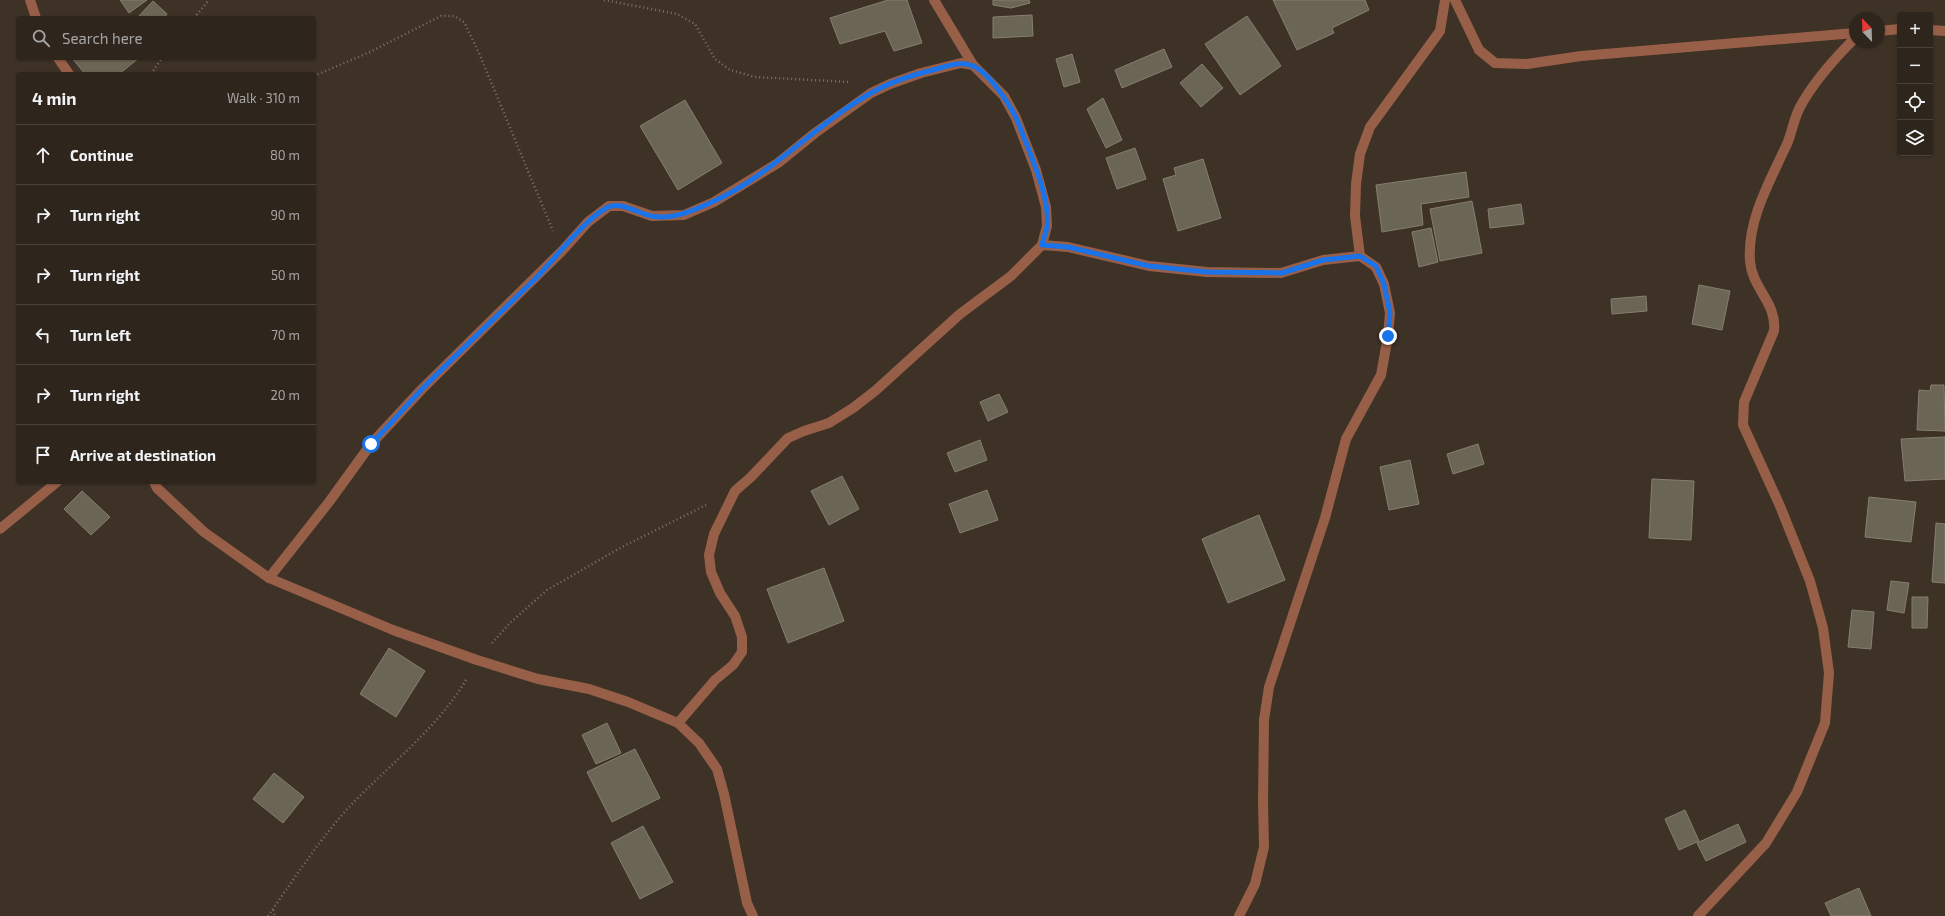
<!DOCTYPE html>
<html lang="en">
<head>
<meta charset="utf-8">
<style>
  body { margin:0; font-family:"Exo 2",sans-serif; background:#3a322a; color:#f1f3f6 }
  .controls { position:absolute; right:12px; top:12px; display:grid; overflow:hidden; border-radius:4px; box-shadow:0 1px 3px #0004 }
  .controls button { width:36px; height:36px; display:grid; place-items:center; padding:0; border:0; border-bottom:1px solid #49433b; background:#2e261d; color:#f1f3f6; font:20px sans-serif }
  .compass { position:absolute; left:1849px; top:12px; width:36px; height:36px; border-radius:50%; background:#2e261d; box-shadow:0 1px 3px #0004; rotate:337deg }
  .stop { position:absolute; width:12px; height:12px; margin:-9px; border:3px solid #1a73e8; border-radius:50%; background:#fff }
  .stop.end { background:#1a73e8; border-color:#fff; box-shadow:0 1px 4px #0008 }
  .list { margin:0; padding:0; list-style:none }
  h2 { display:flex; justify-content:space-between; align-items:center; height:52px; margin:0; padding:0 16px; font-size:17px }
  h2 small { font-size:13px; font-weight:400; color:#a7a5a4 }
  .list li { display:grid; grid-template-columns:26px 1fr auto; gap:12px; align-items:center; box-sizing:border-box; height:60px; padding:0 16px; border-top:1px solid #49433b }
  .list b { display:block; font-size:15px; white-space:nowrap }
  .list em { font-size:13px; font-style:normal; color:#a7a5a4 }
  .icon { flex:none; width:22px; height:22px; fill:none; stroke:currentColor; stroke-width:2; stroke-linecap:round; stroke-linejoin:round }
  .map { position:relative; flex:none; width:1945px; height:916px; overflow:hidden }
  .search { position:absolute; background:#2e261d; box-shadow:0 1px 3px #0004; left:16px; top:16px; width:300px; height:44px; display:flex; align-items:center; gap:10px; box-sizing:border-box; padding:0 14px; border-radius:4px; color:#a7a5a4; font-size:15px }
  .panel { position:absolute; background:#2e261d; box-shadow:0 1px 3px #0004; left:16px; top:72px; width:300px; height:412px; border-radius:4px }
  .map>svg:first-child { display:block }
  .building { fill:#6b6555; stroke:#857f6e }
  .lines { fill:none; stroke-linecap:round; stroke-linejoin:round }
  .path { stroke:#7e7369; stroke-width:2.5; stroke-dasharray:1 3; stroke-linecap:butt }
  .minor { stroke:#985f48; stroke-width:10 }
  .route { stroke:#1a73e8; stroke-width:5 }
</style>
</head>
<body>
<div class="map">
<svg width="1945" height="916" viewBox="0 0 1945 916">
  <rect width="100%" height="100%" fill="#3e3227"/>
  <!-- building -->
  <g class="building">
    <polygon points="120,0 147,0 129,13"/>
    <polygon points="888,0 907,0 922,43 894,51 885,31 840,44 830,18"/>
    <polygon points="993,0 1029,0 1030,3 1011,8 993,5"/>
    <polygon points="1273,0 1365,0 1369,10 1332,28 1334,33 1297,50"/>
    <polygon points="153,1 167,14 164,18 137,18"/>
    <polygon points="1032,15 1033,36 993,38 993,17"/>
    <polygon points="1247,16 1281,66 1240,95 1205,44"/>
    <polygon points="1164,49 1172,67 1122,88 1115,70"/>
    <polygon points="1072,54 1080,82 1064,87 1056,59"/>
    <polygon points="72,58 139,58 119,74 85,74"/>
    <polygon points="1202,64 1223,88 1201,107 1180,83"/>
    <polygon points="1103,98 1122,140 1106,148 1087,109"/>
    <polygon points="685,100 722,163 678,190 640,126"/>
    <polygon points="1135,148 1146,179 1117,189 1106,158"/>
    <polygon points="1203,159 1221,218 1178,231 1163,179 1176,175 1174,168"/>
    <polygon points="1466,172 1469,197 1421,204 1423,225 1382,232 1376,185"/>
    <polygon points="1472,201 1482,253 1440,261 1430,209"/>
    <polygon points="1521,204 1524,224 1490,228 1488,209"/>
    <polygon points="1431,228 1438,262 1419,267 1412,232"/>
    <polygon points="1699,285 1730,291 1722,330 1692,324"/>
    <polygon points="1646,296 1647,311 1612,314 1611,299"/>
    <polygon points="1931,385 1944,385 1945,431 1917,430 1919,390 1930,391"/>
    <polygon points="999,394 1008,412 988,421 980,402"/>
    <polygon points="1945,437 1945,479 1905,481 1901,439"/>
    <polygon points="980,440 987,460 955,472 947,453"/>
    <polygon points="1478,444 1484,464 1453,474 1447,454"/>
    <polygon points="1410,460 1419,504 1389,510 1380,467"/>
    <polygon points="842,476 859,509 829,525 811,491"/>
    <polygon points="1652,479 1694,481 1691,540 1649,538"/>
    <polygon points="987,490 998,520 960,533 949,504"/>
    <polygon points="82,491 110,517 91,535 64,509"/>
    <polygon points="1869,497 1916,502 1911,542 1865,537"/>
    <polygon points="1259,515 1285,580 1228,603 1202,539"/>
    <polygon points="1936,523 1945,524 1945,583 1932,582"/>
    <polygon points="824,568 844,621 788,643 767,589"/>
    <polygon points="1891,581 1909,583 1904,613 1887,610"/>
    <polygon points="1912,597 1928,597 1927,628 1912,628"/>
    <polygon points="1852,610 1874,612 1871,649 1848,647"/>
    <polygon points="389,648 425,671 396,717 360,694"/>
    <polygon points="607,723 621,753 596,764 582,735"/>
    <polygon points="635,749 660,798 612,822 587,772"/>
    <polygon points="274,773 304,797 283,823 253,799"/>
    <polygon points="1685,810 1699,841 1679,850 1665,819"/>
    <polygon points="1738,824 1746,842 1706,861 1697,843"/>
    <polygon points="643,826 673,882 640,899 611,843"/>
    <polygon points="1859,888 1871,916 1831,916 1825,903"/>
  </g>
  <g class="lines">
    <!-- path -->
    <g class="path">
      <polyline points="604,0 677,14 695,24 715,59 730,70 755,77 850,82"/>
      <polyline points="194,18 209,0"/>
      <polyline points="151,74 162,58"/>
      <polyline points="314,76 370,52 441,16 454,16 464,22 479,53 553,231"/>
      <polyline points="492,643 510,623 547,590 622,547 706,505"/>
      <polyline points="273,910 275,916"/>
      <path d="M268,916C294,879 319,840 350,806C389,765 439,727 467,678"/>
    </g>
    <!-- minor -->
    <g class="minor">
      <polyline points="30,0 36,18"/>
      <polyline points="934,0 973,65"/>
      <polyline points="1455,0 1479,50 1495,63 1527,64 1581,56 1855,33"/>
      <polyline points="1930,30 1945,31"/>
      <polyline points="1879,31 1900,29"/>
      <polyline points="58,58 69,74"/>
      <polyline points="1042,245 1068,247 1149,266 1207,272 1281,273 1323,260 1360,256 1355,216 1356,184 1360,154 1370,127 1440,31 1445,0"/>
      <polyline points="154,482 157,488 204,532 269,578 393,630 477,660 538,679 589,689 628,702 678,723 699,743 717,769 724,794 747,903 753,916"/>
      <polyline points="0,529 57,482"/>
      <polyline points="269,578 329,502 371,444 422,389 562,251 588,222 609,206 623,206 652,216 684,215 714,202 778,163 815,133 871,93 890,84 921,73 961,63 973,65 1004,96 1016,118 1036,170 1046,207 1047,226 1042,245 1011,276 960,314 875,391 853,408 829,423 804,431 788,438 751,477 735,491 714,534 709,555 711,572 720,593 735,616 742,637 742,652 733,665 715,680 678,723"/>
      <polyline points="1239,916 1255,884 1264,847 1263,801 1264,720 1269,687 1325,518 1346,439 1381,375 1388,336 1390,313 1384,284 1376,267 1360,256"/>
      <path d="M1698,916L1766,843L1797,792L1825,723L1829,673L1823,628L1810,581L1780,506L1743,425L1744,402L1774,331C1777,302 1752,289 1750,261C1747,220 1770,181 1787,144C1792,132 1794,118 1800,107C1814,81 1834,59 1855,38"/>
    </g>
  </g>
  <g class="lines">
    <!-- route -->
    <path class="route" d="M371,444C389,426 405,407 423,388C460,351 498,315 535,279C557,257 580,224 606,208C620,200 637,213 651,216C672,220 692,211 710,203C771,176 814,125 871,93C890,82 912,75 933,70C945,67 958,61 970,65C987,69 1011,106 1018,122C1028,150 1051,197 1047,227C1046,233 1043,239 1042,245L1068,247L1149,266L1207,272L1282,273L1323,260L1360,256L1376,266L1384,284L1390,313L1388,336"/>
  </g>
</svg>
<div class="controls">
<button>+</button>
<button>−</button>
<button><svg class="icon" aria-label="locate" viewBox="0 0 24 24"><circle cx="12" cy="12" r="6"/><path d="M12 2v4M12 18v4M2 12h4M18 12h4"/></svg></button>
<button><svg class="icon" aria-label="layers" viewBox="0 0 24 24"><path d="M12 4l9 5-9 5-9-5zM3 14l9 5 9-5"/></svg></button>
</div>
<svg class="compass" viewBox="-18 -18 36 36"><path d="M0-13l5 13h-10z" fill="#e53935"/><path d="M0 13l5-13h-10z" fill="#a7a5a4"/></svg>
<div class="stop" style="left:371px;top:444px"></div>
<div class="stop end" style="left:1388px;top:336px"></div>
<div class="search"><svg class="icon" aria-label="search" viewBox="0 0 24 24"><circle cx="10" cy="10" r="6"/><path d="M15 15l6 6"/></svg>Search here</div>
<section class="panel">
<h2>4 min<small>Walk · 310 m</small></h2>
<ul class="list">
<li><svg class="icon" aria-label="ahead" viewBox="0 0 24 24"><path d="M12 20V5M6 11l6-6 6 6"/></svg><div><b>Continue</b></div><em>80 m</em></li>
<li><svg class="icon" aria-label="right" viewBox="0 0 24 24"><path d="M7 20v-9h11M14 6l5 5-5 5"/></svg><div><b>Turn right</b></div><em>90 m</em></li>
<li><svg class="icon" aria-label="right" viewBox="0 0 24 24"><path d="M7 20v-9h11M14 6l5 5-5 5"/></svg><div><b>Turn right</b></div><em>50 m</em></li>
<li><svg class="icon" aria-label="left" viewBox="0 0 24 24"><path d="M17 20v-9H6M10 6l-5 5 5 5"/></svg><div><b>Turn left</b></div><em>70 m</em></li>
<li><svg class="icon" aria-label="right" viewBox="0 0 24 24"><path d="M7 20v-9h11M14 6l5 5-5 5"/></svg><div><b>Turn right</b></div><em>20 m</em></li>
<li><svg class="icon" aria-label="arrive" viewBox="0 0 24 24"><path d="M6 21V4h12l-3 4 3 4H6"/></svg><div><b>Arrive at destination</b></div></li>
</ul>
</section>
</div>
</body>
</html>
